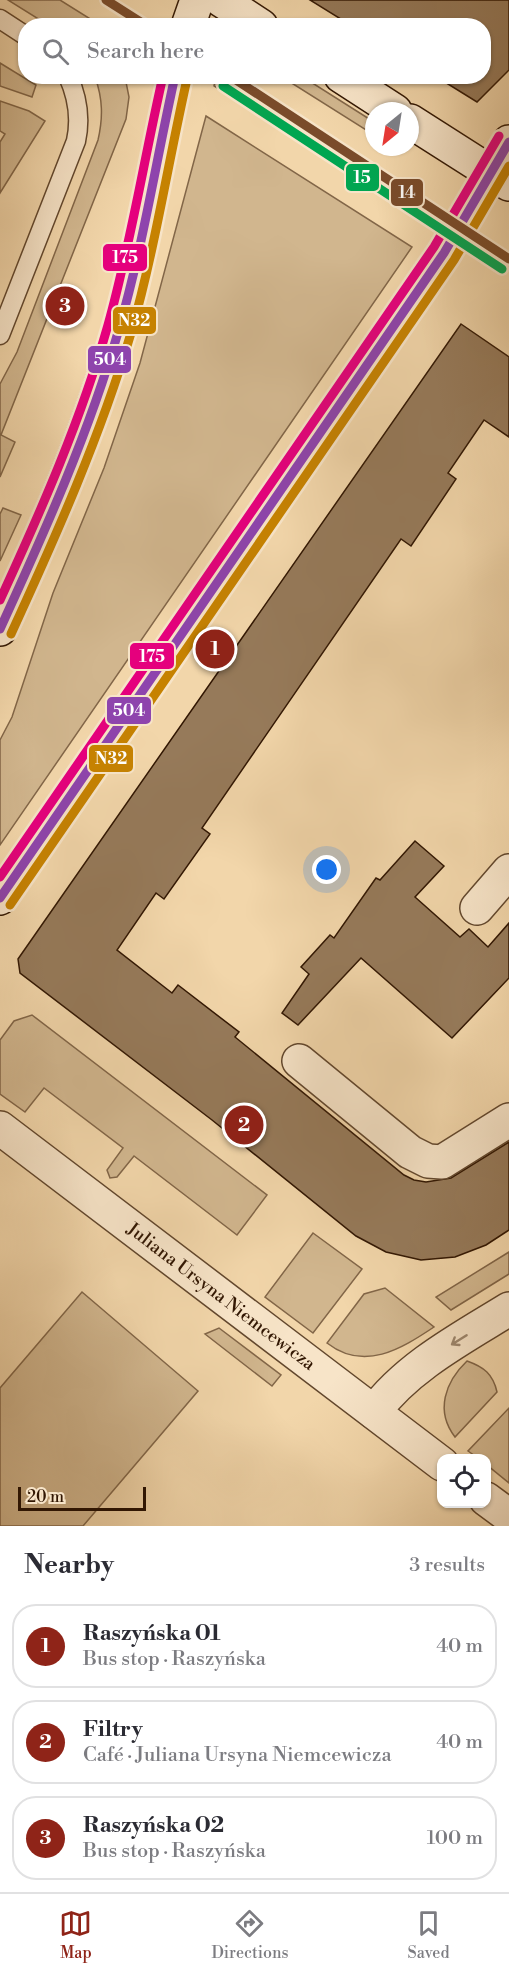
<!DOCTYPE html>
<html lang="en">
<head>
<meta charset="utf-8">
<style>
  body { margin:0; font-family:"Libre Bodoni",serif; background:#f7f7f7; color:#2b2b33 }
  .controls { position:absolute; right:18px; bottom:18px; display:grid; overflow:hidden; border-radius:12px; box-shadow:0 2px 4px #0004 }
  .controls button { width:54px; height:54px; display:grid; place-items:center; padding:0; border:0; border-bottom:2px solid #e1e1e2; background:#fff; color:#2b2b33; font:30px sans-serif }
  .compass { position:absolute; left:365px; top:102px; width:54px; height:54px; border-radius:50%; background:#fff; box-shadow:0 2px 4px #0004; rotate:210deg }
  .scale { position:absolute; left:18px; bottom:15px; width:128px; box-sizing:border-box; padding-left:6px; border:3px solid #321703; border-top:0; font-size:16px; line-height:21px; white-space:nowrap; color:#321703; -webkit-text-stroke:4px #f7e4c8; paint-order:stroke }
  .you { position:absolute; left:327px; top:870px; width:21px; height:21px; margin:-15px; border:4px solid #fff; border-radius:50%; background:#1a73e8; box-shadow:0 0 0 9px #1a73e833 }
  .badge { display:grid; place-items:center; width:39px; height:39px; border-radius:50%; background:#8f2418; color:#fff; font-size:20px; font-weight:700 }
  .pin { position:absolute; translate:-50% -50%; border:3px solid #fff; box-shadow:0 2px 6px #0006 }
  .list { margin:0; padding:0; list-style:none }
  h2 { display:flex; justify-content:space-between; align-items:center; height:78px; margin:0; padding:0 24px; font-size:26px }
  h2 small { font-size:20px; font-weight:400; color:#7c7c81 }
  .list li { display:grid; grid-template-columns:39px 1fr auto; gap:18px; align-items:center; box-sizing:border-box; height:84px; margin:0 12px 12px; padding:0 12px; border:2px solid #e1e1e2; border-radius:24px }
  .list b { display:block; font-size:22px; white-space:nowrap }
  .list p { margin:0; font-size:20px; white-space:nowrap; color:#7c7c81 }
  .list em { font-size:20px; font-style:normal; color:#7c7c81 }
  .icon { flex:none; width:33px; height:33px; fill:none; stroke:currentColor; stroke-width:2; stroke-linecap:round; stroke-linejoin:round }
  .map { position:relative; flex:none; width:509px; height:1526px; overflow:hidden }
  .search { position:absolute; background:#fff; box-shadow:0 2px 4px #0004; left:18px; right:18px; top:18px; height:66px; display:flex; align-items:center; gap:15px; box-sizing:border-box; padding:0 21px; border-radius:24px; color:#7c7c81; font-size:22px }
  .sheet { height:366px; background:#fff }
  nav { display:flex; justify-content:space-around; align-items:center; box-sizing:border-box; height:84px; border-top:2px solid #e1e1e2; background:#fff; font-size:16px; color:#7c7c81 }
  nav a { display:grid; justify-items:center; gap:3px }
  nav .on { color:#8f2418 }
  .map>svg:first-child { display:block }
  .green { fill:#d1b68e; stroke:#826648; stroke-width:1.5 }
  .building { fill:#967a5a; stroke:#321703; stroke-width:1.5 }
  .lines { fill:none; stroke-linecap:round; stroke-linejoin:round }
  .lane-casing { stroke:#62472d; stroke-width:21 }
  .street-casing { stroke:#62472d; stroke-width:36 }
  .secondary-casing { stroke:#321703; stroke-width:36 }
  .lane { stroke:#f7e4c8; stroke-width:18 }
  .street { stroke:#f7e4c8; stroke-width:33 }
  .secondary { stroke:#f7e4c8; stroke-width:33 }
  .bus-1-casing { stroke:#f7e4c8; stroke-width:14 }
  .bus-2-casing { stroke:#f7e4c8; stroke-width:14 }
  .bus-3-casing { stroke:#f7e4c8; stroke-width:14 }
  .bus-1 { stroke:#8e44ad; stroke-width:9 }
  .bus-2 { stroke:#c68201; stroke-width:9 }
  .bus-3 { stroke:#e5007d; stroke-width:9 }
  .tram-1-casing { stroke:#f7e4c8; stroke-width:14 }
  .tram-2-casing { stroke:#f7e4c8; stroke-width:14 }
  .tram-1 { stroke:#7a4b2a; stroke-width:9 }
  .tram-2 { stroke:#00a651; stroke-width:9 }
  .oneway { stroke:#9e886f }
  .labels { text-anchor:middle; stroke-width:5; stroke-linejoin:round; paint-order:stroke }
  .street-label { font-size:18px; fill:#321703; stroke:#f7e4c8 }
  .line-badge { stroke:#f7e4c8; stroke-width:2 }
  .badge-label { font-size:16px; text-anchor:middle; font-weight:bold; fill:#fff }
</style>
</head>
<body>
<div class="map">
<svg width="509" height="1526" viewBox="0 0 509 1526">
  <rect width="100%" height="100%" fill="#f2d6aa"/>
  <filter id="stains"><feTurbulence type="fractalNoise" baseFrequency=".00333" numOctaves="4"/><feColorMatrix values="0 0 0 0 .2 0 0 0 0 .09 0 0 0 0 .02 0 0 0 .5 -.17"/></filter>
  <radialGradient id="worn" r=".72"><stop offset=".6" stop-color="#630" stop-opacity="0"/><stop offset="1" stop-color="#630" stop-opacity=".3"/></radialGradient>
  <!-- green -->
  <g class="green">
    <polygon points="8,0 60,0 100,25 48,25"/>
    <polygon points="0,63 36,85 32,97 0,86"/>
    <path d="M95,77H125L129,97L126,119L1,435L15,442L0,477V384L17,352L98,140C103,118 103,99 95,77Z"/>
    <polygon points="282,77 303,77 374,122 374,135"/>
    <polygon points="215,81 431,219 429,223 214,86"/>
    <polygon points="0,101 29,111 45,121 0,193 0,142 5,134 0,131"/>
    <polygon points="206,116 412,247 0,845 0,740 12,717 53,593 104,468 140,363"/>
    <polygon points="3,508 21,515 0,561 0,514"/>
    <polygon points="32,1015 267,1195 237,1235 134,1156 117,1177 110,1178 107,1170 123,1148 44,1088 25,1112 0,1094 0,1040 14,1021"/>
    <polygon points="313,1233 362,1269 313,1333 265,1297"/>
    <polygon points="509,1252 509,1274 451,1310 436,1297"/>
    <path d="M385,1288L434,1327C401,1349 364,1372 327,1343L364,1294Z"/>
    <polygon points="82,1292 198,1391 83,1526 0,1526 0,1388"/>
    <polygon points="219,1328 281,1375 272,1386 205,1334"/>
    <path d="M467,1361C484,1367 493,1374 497,1392L455,1437C435,1411 445,1382 467,1361Z"/>
    <polygon points="509,1408 509,1483 487,1465 486,1458 478,1458 468,1451"/>
  </g>
  <!-- building -->
  <g class="building">
    <polygon points="310,0 509,0 509,70 477,102 435,76 483,76 483,26 352,26"/>
    <polygon points="461,324 509,357 509,437 484,420 448,473 456,479 411,546 401,539 202,828 210,834 164,899 156,893 117,950 172,993 178,985 239,1032 235,1037 404,1175 414,1180 426,1182 451,1178 509,1142 509,1230 486,1245 455,1257 421,1260 386,1252 356,1236 212,1120 20,973 18,959"/>
    <polygon points="415,841 444,866 415,897 460,937 469,929 488,947 509,923 509,978 452,1038 361,958 298,1025 282,1013 309,974 301,967 330,935 334,938 376,878 380,880"/>
  </g>
  <g class="lines">
    <defs>
      <g id="lane">
        <polyline points="0,19 26,36"/>
        <path d="M0,335L76,141C81,118 78,98 68,76"/>
      </g>
      <g id="street">
        <polyline points="477,908 509,871"/>
        <polyline points="299,1061 410,1152 428,1161 442,1162 509,1120"/>
        <path id="s1" d="M0,1128L442,1464"/>
        <path d="M374,1412C407,1367 462,1338 509,1309"/>
        <polyline points="486,1499 509,1516"/>
      </g>
      <g id="secondary">
        <polyline points="221,0 261,26"/>
        <polyline points="188,26 197,0"/>
        <polyline points="341,76 395,111"/>
        <polyline points="410,121 509,184"/>
        <path d="M0,629C51,518 101,405 131,286C148,217 159,146 175,76"/>
        <polyline points="0,898 444,253 509,142"/>
      </g>
    </defs>
    <!-- lane casing -->
    <use href="#lane" class="lane-casing"/>
    <!-- street casing -->
    <use href="#street" class="street-casing"/>
    <!-- secondary casing -->
    <use href="#secondary" class="secondary-casing"/>
    <!-- lane -->
    <use href="#lane" class="lane"/>
    <!-- street -->
    <use href="#street" class="street"/>
    <!-- secondary -->
    <use href="#secondary" class="secondary"/>
    <defs>
      <g id="bus-1">
        <path d="M0,629C45,531 89,433 119,329C143,246 156,161 175,76"/>
        <polyline points="0,898 444,253 509,142"/>
      </g>
      <g id="bus-2">
        <path d="M11,634C56,536 100,437 131,333C155,249 168,163 187,79"/>
        <polyline points="10,905 454,260 509,166"/>
      </g>
      <g id="bus-3">
        <path d="M0,600C41,511 81,420 108,325C131,243 144,159 163,76"/>
        <polyline points="0,877 434,247 499,136"/>
      </g>
    </defs>
    <!-- bus-1 casing -->
    <use href="#bus-1" class="bus-1-casing"/>
    <!-- bus-2 casing -->
    <use href="#bus-2" class="bus-2-casing"/>
    <!-- bus-3 casing -->
    <use href="#bus-3" class="bus-3-casing"/>
    <!-- bus-1 -->
    <use href="#bus-1" class="bus-1"/>
    <!-- bus-2 -->
    <use href="#bus-2" class="bus-2"/>
    <!-- bus-3 -->
    <use href="#bus-3" class="bus-3"/>
    <defs>
      <g id="tram-1">
        <polyline points="106,0 147,26"/>
        <polyline points="230,76 509,259"/>
      </g>
      <polyline id="tram-2" points="223,86 502,269"/>
    </defs>
    <!-- tram-1 casing -->
    <use href="#tram-1" class="tram-1-casing"/>
    <!-- tram-2 casing -->
    <use href="#tram-2" class="tram-2-casing"/>
    <!-- tram-1 -->
    <use href="#tram-1" class="tram-1"/>
    <!-- tram-2 -->
    <use href="#tram-2" class="tram-2"/>
  </g>
  <!-- one-way arrows -->
  <defs><path id="oneway-shaft" d="M-6 0H5M1.5-3L5.5 0L1.5 3" fill="none" stroke-width="1.6" stroke-linecap="round" stroke-linejoin="round" transform="scale(1.5)"/></defs>
  <use class="oneway" href="#oneway-shaft" transform="translate(459 1340) rotate(148)"/>
  <g class="labels">
    <!-- street labels -->
    <g class="street-label">
      <text dy="6" stroke="none"><textPath href="#s1" startOffset="278">Juliana Ursyna Niemcewicza</textPath></text>
    </g>
  </g>
  <g class="line-badge">
    <rect x="345" y="163" width="35" height="29" rx="6" fill="#00a651"/>
    <rect x="390" y="178" width="34" height="29" rx="6" fill="#7a4b2a"/>
    <rect x="102" y="243" width="46" height="29" rx="6" fill="#e5007d"/>
    <rect x="112" y="306" width="45" height="29" rx="6" fill="#c68201"/>
    <rect x="87" y="345" width="45" height="29" rx="6" fill="#8e44ad"/>
    <rect x="129" y="642" width="46" height="28" rx="6" fill="#e5007d"/>
    <rect x="106" y="696" width="46" height="29" rx="6" fill="#8e44ad"/>
    <rect x="88" y="744" width="46" height="29" rx="6" fill="#c68201"/>
  </g>
  <g class="badge-label">
    <text x="362" y="183">15</text>
    <text x="407" y="198">14</text>
    <text x="125" y="263">175</text>
    <text x="134" y="326">N32</text>
    <text x="110" y="365">504</text>
    <text x="152" y="662">175</text>
    <text x="129" y="716">504</text>
    <text x="111" y="764">N32</text>
  </g>
  <rect width="100%" height="100%" filter="url(#stains)"/>
  <rect width="100%" height="100%" fill="url(#worn)"/>
</svg>
<div class="controls">
<button><svg class="icon" aria-label="locate" viewBox="0 0 24 24"><circle cx="12" cy="12" r="6"/><path d="M12 2v4M12 18v4M2 12h4M18 12h4"/></svg></button>
</div>
<svg class="compass" viewBox="-18 -18 36 36"><path d="M0-13l5 13h-10z" fill="#e53935"/><path d="M0 13l5-13h-10z" fill="#7c7c81"/></svg>
<div class="scale">20 m</div>
<div class="you"></div>
<div class="pin badge" style="left:215px;top:649px">1</div>
<div class="pin badge" style="left:244px;top:1125px">2</div>
<div class="pin badge" style="left:65px;top:306px">3</div>
<div class="search"><svg class="icon" aria-label="search" viewBox="0 0 24 24"><circle cx="10" cy="10" r="6"/><path d="M15 15l6 6"/></svg>Search here</div>
</div>
<section class="sheet">
<h2>Nearby<small>3 results</small></h2>
<ul class="list">
<li><span class="badge">1</span><div><b>Raszyńska 01</b><p>Bus stop · Raszyńska</p></div><em>40 m</em></li>
<li><span class="badge">2</span><div><b>Filtry</b><p>Café · Juliana Ursyna Niemcewicza</p></div><em>40 m</em></li>
<li><span class="badge">3</span><div><b>Raszyńska 02</b><p>Bus stop · Raszyńska</p></div><em>100 m</em></li>
</ul>
</section>
<nav>
<a class="on"><svg class="icon" aria-label="map" viewBox="0 0 24 24"><path d="M3 6l6-2 6 2 6-2v14l-6 2-6-2-6 2zM9 4v14M15 6v14"/></svg>Map</a>
<a><svg class="icon" aria-label="directions" viewBox="0 0 24 24"><path d="M12 3l9 9-9 9-9-9zM9 14v-3h6M13 9l2 2-2 2"/></svg>Directions</a>
<a><svg class="icon" aria-label="saved" viewBox="0 0 24 24"><path d="M7 4h10v16l-5-4-5 4z"/></svg>Saved</a>
</nav>
</body>
</html>
